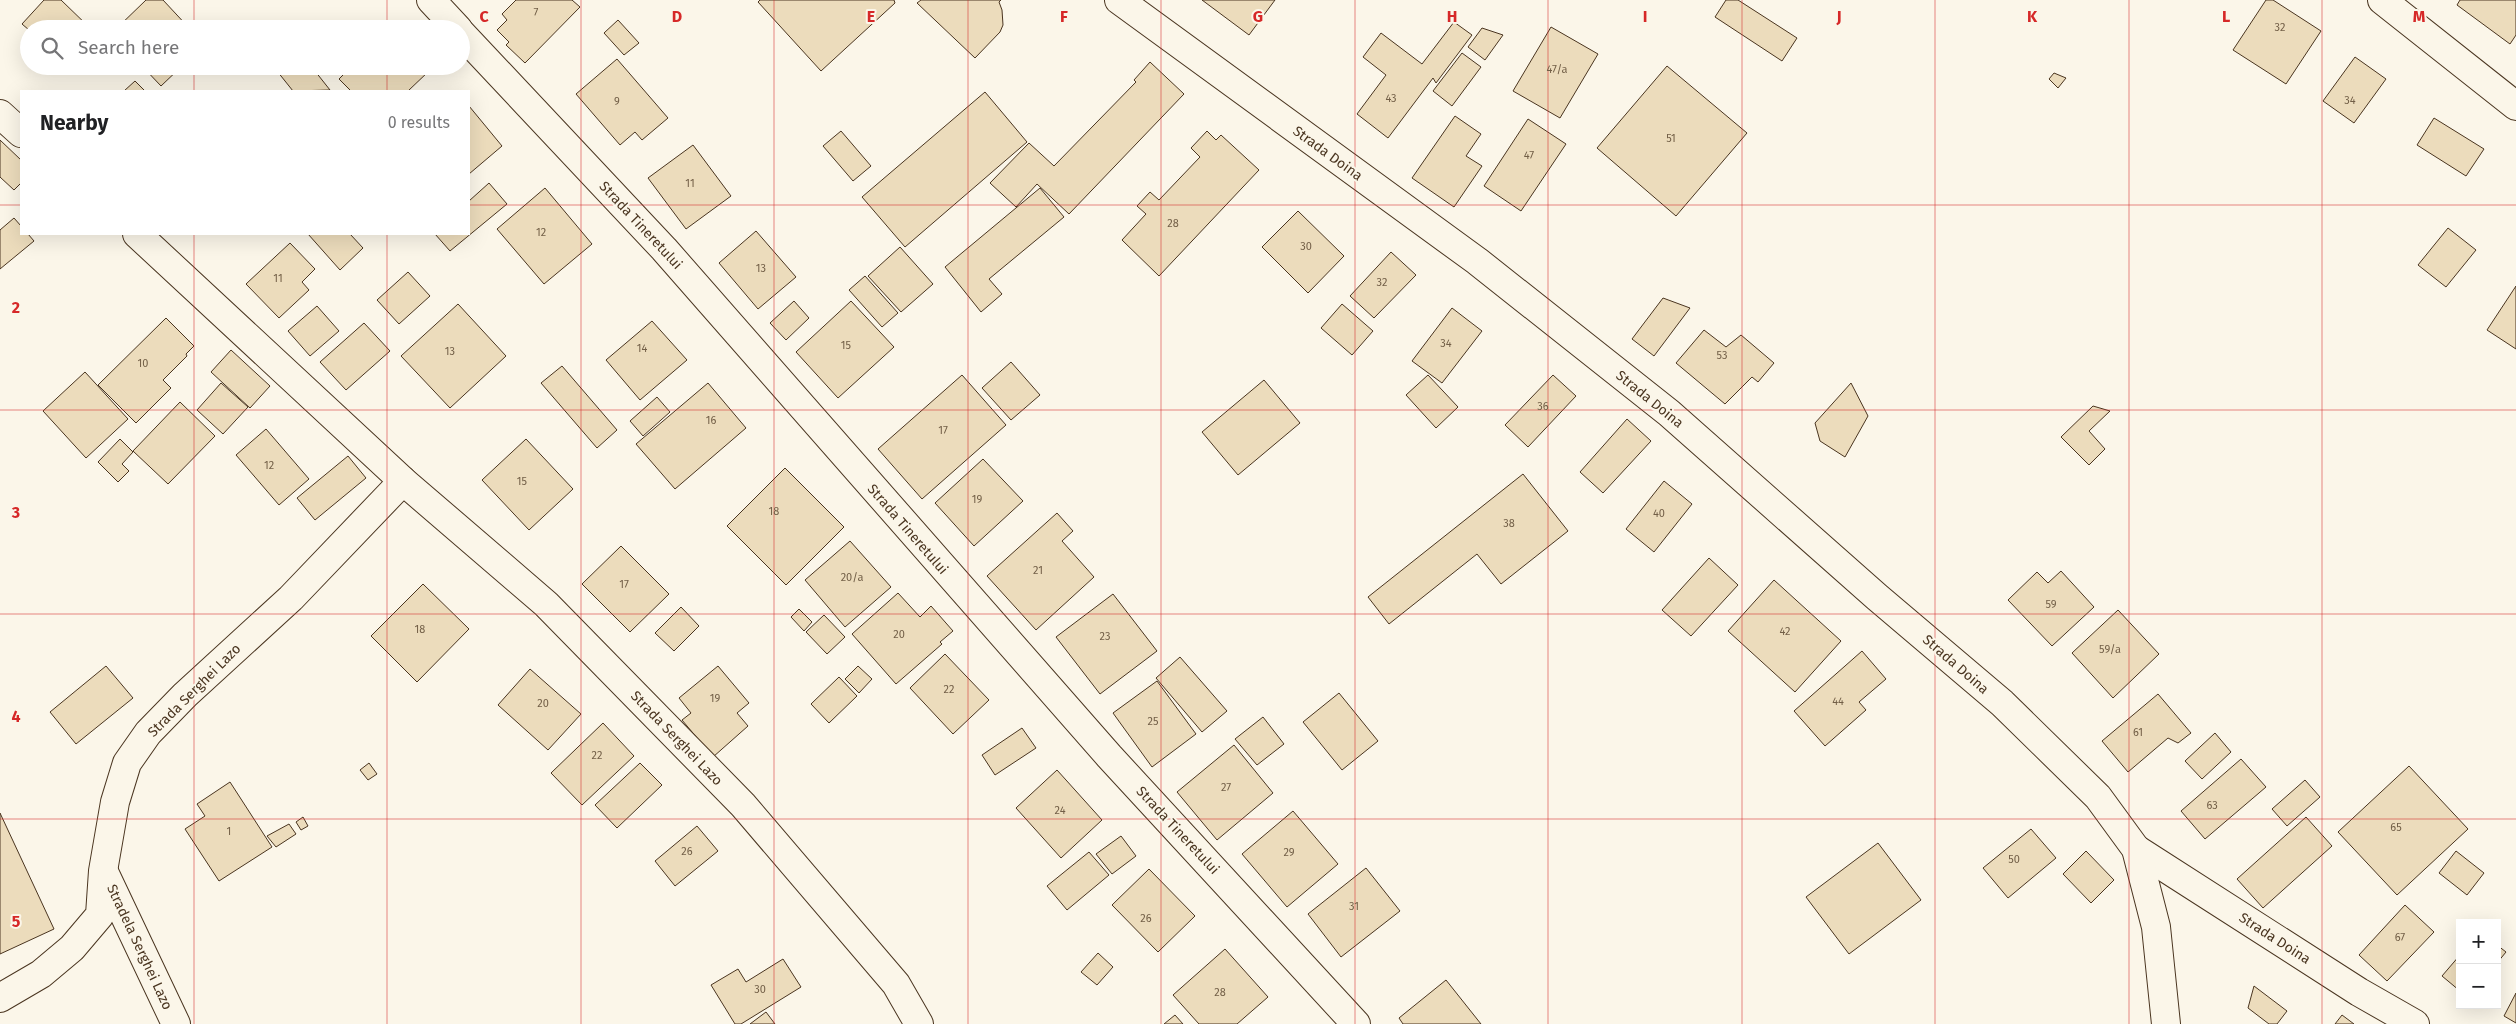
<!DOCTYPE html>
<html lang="en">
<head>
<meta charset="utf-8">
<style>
  body { margin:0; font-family:"Fira Sans",sans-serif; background:#f6f6f6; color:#202124 }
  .controls { position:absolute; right:15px; bottom:15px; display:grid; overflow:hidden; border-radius:0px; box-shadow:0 5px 20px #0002 }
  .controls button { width:45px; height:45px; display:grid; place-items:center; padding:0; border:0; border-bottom:1px solid #e0e0e0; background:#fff; color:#202124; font:25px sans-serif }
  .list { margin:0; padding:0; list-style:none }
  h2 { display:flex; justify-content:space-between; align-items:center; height:65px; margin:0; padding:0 20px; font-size:21px }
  h2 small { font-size:16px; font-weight:400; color:#757577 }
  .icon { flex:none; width:28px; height:28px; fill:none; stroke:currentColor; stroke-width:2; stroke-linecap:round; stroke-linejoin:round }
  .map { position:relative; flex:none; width:2516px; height:1024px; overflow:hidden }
  .search { position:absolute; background:#fff; box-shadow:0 5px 20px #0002; left:20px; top:20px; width:450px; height:55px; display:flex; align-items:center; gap:12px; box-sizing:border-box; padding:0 18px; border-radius:28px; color:#757577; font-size:19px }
  .panel { position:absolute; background:#fff; box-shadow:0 5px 20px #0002; left:20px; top:90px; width:450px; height:145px; border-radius:0px }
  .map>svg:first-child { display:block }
  .building { fill:#ecdcbc; stroke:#4a3520 }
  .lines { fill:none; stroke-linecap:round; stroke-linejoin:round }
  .minor-casing { stroke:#4a3520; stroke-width:30 }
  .major-casing { stroke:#4a3520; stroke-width:30 }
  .minor { stroke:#fbf6e9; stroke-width:28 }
  .major { stroke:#fbf6e9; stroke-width:28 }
  .grid { fill:none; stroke:#d62828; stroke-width:1; stroke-opacity:0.55 }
  .labels { text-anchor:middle; stroke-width:4; stroke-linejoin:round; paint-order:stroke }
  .number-label { font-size:11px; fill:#725f47 }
  .street-label { font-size:14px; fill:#4a3520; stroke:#fbf6e9 }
  .grid-label { font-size:16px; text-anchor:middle; font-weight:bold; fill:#d62828; stroke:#fbf6e9; stroke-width:4; stroke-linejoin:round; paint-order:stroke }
</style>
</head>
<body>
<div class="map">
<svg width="2516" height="1024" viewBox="0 0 2516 1024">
  <rect width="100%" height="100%" fill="#fbf6e9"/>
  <!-- building -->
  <g class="building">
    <polygon points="44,0 61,0 91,29 29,30 22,24"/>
    <polygon points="146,0 163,0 190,29 116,29"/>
    <polygon points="516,0 572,0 580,7 525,63 506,45 509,42 497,30 507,20 502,14"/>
    <polygon points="760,0 894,0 895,3 821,71 758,2"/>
    <polygon points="921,0 1001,0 999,2 1002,10 1003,25 1000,32 975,58 917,3"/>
    <polygon points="1202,0 1275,0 1249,35"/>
    <polygon points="1726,0 1738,0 1797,38 1782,61 1715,17"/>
    <polygon points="2266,0 2273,0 2321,31 2286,84 2233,50"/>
    <polygon points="2460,0 2516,0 2516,35 2510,44 2457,5"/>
    <polygon points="618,20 639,43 624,55 604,33"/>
    <polygon points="1454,22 1472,35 1436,83 1433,78 1388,138 1357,114 1386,75 1363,57 1381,33 1422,64"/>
    <polygon points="1551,27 1598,54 1560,118 1513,91"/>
    <polygon points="1482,28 1503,35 1485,60 1468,47"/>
    <polygon points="1462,53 1481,67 1452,106 1433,91"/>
    <polygon points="2355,57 2386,79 2354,123 2323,101"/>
    <polygon points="617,59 668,118 642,140 635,132 620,145 576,94"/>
    <polygon points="1150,62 1184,94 1069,214 1037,184 1016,207 990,183 1029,143 1054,166 1136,82 1134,80"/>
    <polygon points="142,66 182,66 161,86"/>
    <polygon points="273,66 311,66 330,90 293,91"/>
    <polygon points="352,66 424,66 429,71 408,91 351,91 339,79"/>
    <polygon points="1667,66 1747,133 1676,216 1597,148"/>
    <polygon points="2054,73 2066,78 2058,88 2049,79"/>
    <polygon points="135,81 145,91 124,91"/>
    <polygon points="985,92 1027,142 905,247 862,197"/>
    <polygon points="469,106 502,146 469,174"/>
    <polygon points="1455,116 1481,134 1466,156 1482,166 1454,207 1412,178"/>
    <polygon points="2434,118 2484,149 2466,176 2417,145"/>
    <polygon points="1528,119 1566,144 1521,211 1484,186"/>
    <polygon points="841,131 871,166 853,181 823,146"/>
    <polygon points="1207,131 1216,140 1221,135 1259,170 1159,276 1122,240 1146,214 1137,206 1150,192 1159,200 1200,157 1191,148"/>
    <polygon points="0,140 21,160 21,183 14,190 0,177"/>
    <polygon points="693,145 731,196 686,229 648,178"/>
    <polygon points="489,183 507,204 450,251 435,234 469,234 469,201"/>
    <polygon points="545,188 592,244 544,284 497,229"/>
    <polygon points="1040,188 1064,217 989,279 1002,294 981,312 945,267"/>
    <polygon points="1298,211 1344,256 1308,293 1262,247"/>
    <polygon points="14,218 21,226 21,234 28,234 34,241 0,269 0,230"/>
    <polygon points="2448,228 2476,250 2446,287 2418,265"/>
    <polygon points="756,231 796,277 758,309 719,263"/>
    <polygon points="308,234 350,234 363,248 340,270"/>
    <polygon points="290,243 315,269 302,282 309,290 279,318 246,284"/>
    <polygon points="900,247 933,284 901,312 868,276"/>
    <polygon points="1391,252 1416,275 1374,318 1350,296"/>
    <polygon points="408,272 430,296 399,324 377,300"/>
    <polygon points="865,276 898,313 882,327 849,290"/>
    <polygon points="2516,286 2516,349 2487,330"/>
    <polygon points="1663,298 1690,308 1654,356 1632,339"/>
    <polygon points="794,301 809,318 786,340 770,323"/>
    <polygon points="851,301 894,347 838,398 796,352"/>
    <polygon points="458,304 506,356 450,408 401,356"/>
    <polygon points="1342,304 1373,331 1352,355 1321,328"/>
    <polygon points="317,306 339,331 310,356 288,331"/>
    <polygon points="1452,308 1482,331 1442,383 1412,361"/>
    <polygon points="166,318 194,346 186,354 187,356 163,380 171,388 136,423 98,385"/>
    <polygon points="652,321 687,360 640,400 606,360"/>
    <polygon points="364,323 390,351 346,390 320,362"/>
    <polygon points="1704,330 1726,347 1741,335 1774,363 1758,382 1752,377 1725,404 1676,363"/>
    <polygon points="231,350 270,386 250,408 211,372"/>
    <polygon points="1011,362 1040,395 1011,420 982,388"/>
    <polygon points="562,366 617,430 597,448 541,383"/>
    <polygon points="85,372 128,419 86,458 43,411"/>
    <polygon points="962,375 1006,425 922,499 878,449"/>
    <polygon points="1428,375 1458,407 1436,428 1406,395"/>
    <polygon points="1553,375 1576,396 1528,447 1505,425"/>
    <polygon points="1264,380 1300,423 1238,475 1202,432"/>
    <polygon points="221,383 248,407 223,434 197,410"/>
    <polygon points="708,383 746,428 675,489 636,444"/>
    <polygon points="1851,383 1868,416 1845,457 1820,441 1815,423"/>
    <polygon points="657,397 670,412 643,436 630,421"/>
    <polygon points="180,402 215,436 168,484 133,451"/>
    <polygon points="2093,406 2110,411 2089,431 2105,449 2089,465 2061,437"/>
    <polygon points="1627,419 1651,441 1603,493 1580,472"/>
    <polygon points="266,429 309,479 279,505 236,455"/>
    <polygon points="120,439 133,452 122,464 129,471 118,482 98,462"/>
    <polygon points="526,439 573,489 529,530 482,480"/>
    <polygon points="348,456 366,478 315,520 297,498"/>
    <polygon points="983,459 1023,501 974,546 935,503"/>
    <polygon points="785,468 844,527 786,585 727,526"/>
    <polygon points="1523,474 1568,531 1501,584 1477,554 1389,624 1368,597"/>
    <polygon points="1664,481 1692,504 1654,552 1626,529"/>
    <polygon points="1057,513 1073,531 1062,541 1094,577 1036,630 987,576"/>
    <polygon points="850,541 891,587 845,627 805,580"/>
    <polygon points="621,546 669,594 630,632 582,584"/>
    <polygon points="1709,558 1738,585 1691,636 1662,610"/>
    <polygon points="2061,571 2094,607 2052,646 2008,600 2037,572 2048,583"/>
    <polygon points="1774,580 1841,641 1795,692 1728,631"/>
    <polygon points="423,584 469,629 417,682 371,636"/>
    <polygon points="898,593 920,617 931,606 953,631 940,642 942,644 896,684 852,634"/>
    <polygon points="1113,594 1157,651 1100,694 1056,637"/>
    <polygon points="681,607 699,626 674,651 655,633"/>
    <polygon points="799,609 812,622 804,631 791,617"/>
    <polygon points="2118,610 2159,654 2113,698 2072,653"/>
    <polygon points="824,615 845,637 827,654 806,632"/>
    <polygon points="1862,651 1886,679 1859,702 1866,710 1825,746 1794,711"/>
    <polygon points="945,654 989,700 953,734 910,688"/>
    <polygon points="1180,657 1227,711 1202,732 1156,678"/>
    <polygon points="106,666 133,698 76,744 50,712"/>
    <polygon points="718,666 749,703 737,713 748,726 713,757 682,720 691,713 679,698"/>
    <polygon points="858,666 872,679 859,693 845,679"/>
    <polygon points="530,669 581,714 548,750 498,705"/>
    <polygon points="839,677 857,696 829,723 811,704"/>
    <polygon points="1157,681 1196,734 1152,767 1113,713"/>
    <polygon points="1339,693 1378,741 1342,770 1303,722"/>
    <polygon points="2158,694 2191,733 2178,743 2168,738 2128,772 2102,741"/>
    <polygon points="1263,717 1284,744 1257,765 1235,739"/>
    <polygon points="603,723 634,756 582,805 551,773"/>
    <polygon points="1022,728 1036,748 995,775 982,755"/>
    <polygon points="2215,733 2231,752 2202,779 2185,761"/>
    <polygon points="1234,745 1273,793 1217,840 1177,792"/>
    <polygon points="2241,759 2266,787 2205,839 2181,811"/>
    <polygon points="369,763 377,774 368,780 360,770"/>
    <polygon points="640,763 662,785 617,828 595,805"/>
    <polygon points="2409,766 2468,829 2397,895 2338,832"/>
    <polygon points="1057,770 1102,820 1061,858 1016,808"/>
    <polygon points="2305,780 2320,797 2287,826 2272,809"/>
    <polygon points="230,782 272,847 219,881 185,829 205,816 197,804"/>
    <polygon points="1293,811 1338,864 1287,907 1242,854"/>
    <polygon points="0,813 54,929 0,954"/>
    <polygon points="303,817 308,826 301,830 296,822"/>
    <polygon points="2306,817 2332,846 2263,908 2237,879"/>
    <polygon points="289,824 296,834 276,847 267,836"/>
    <polygon points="697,826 718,851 675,886 655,861"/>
    <polygon points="2031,829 2056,858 2008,898 1983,868"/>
    <polygon points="1121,836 1136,856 1112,874 1096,854"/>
    <polygon points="1878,843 1921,900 1849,954 1806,897"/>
    <polygon points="2086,851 2114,880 2091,903 2063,874"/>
    <polygon points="2456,851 2484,873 2467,895 2439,873"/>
    <polygon points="1089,852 1109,875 1067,910 1047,886"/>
    <polygon points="1366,868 1400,911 1341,957 1308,914"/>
    <polygon points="1149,869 1195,916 1158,952 1112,905"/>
    <polygon points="2405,905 2434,932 2387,981 2359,955"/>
    <polygon points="2497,945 2506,952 2497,963"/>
    <polygon points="1225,949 1268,997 1237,1024 1199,1024 1173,995"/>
    <polygon points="1098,953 1113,967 1097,985 1081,972"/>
    <polygon points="2460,955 2460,991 2442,976"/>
    <polygon points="783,959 801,987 741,1024 735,1024 711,985 738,969 746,982"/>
    <polygon points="1446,980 1481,1024 1403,1024 1399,1018"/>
    <polygon points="2254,986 2287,1011 2277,1024 2269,1024 2248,1008"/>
    <polygon points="2516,993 2516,1023 2504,1016"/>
    <polygon points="766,1012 775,1024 750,1024"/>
    <polygon points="1175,1015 1183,1024 1164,1024"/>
    <polygon points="2342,1015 2354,1024 2335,1024"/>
  </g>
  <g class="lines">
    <defs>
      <g id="minor">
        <polyline points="431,0 458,29"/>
        <polyline points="2382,0 2516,106"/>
        <polyline points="461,33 664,249 1109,756 1356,1024"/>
        <polyline points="0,114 21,133"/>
        <polyline points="137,234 403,481 546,604 743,805 896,984 919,1024"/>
        <polyline points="2136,849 2359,992 2415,1024"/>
        <polyline points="104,872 176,1024"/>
        <polyline points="0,998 41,974 72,948 100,915 103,871 115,802 127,763 148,733 185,695 291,598 403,481"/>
      </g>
      <polyline id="major" points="1119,0 1477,261 1669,413 1877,597 2002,703 2098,797 2136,849 2156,927 2166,1024"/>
    </defs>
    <!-- minor casing -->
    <use href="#minor" class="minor-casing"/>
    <!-- major casing -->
    <use href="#major" class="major-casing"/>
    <!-- minor -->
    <use href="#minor" class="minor"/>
    <!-- major -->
    <use href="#major" class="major"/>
  </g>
  <!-- grid -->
  <path class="grid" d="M194,0V29M387,0V29M581,0V1024M774,0V1024M968,0V1024M1161,0V1024M1355,0V1024M1548,0V1024M1742,0V1024M1935,0V1024M2129,0V1024M2322,0V1024M194,66V91M387,66V91M0,205H21M469,205H2516M194,234V1024M387,234V1024M0,410H2516M0,614H2516M0,819H2516"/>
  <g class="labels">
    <!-- number labels -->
    <g class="number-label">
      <text x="536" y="16">7</text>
      <text x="2280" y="31">32</text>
      <text x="1557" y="73">47/a</text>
      <text x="1391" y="102">43</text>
      <text x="2350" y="104">34</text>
      <text x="617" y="105">9</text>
      <text x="1671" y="142">51</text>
      <text x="1529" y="159">47</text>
      <text x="690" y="187">11</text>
      <text x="1173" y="227">28</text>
      <text x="541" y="236">12</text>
      <text x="1306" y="250">30</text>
      <text x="761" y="272">13</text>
      <text x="278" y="282">11</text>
      <text x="1382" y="286">32</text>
      <text x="1446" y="347">34</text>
      <text x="846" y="349">15</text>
      <text x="642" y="352">14</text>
      <text x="450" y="355">13</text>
      <text x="1722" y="359">53</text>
      <text x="143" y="367">10</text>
      <text x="1543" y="410">36</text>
      <text x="711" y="424">16</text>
      <text x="943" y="434">17</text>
      <text x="269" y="469">12</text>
      <text x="522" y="485">15</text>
      <text x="977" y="503">19</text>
      <text x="774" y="515">18</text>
      <text x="1659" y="517">40</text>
      <text x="1509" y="527">38</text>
      <text x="1038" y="574">21</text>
      <text x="852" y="581">20/a</text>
      <text x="624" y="588">17</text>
      <text x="2051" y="608">59</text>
      <text x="420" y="633">18</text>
      <text x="1785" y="635">42</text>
      <text x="899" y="638">20</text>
      <text x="1105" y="640">23</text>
      <text x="2110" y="653">59/a</text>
      <text x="949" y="693">22</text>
      <text x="715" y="702">19</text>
      <text x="1838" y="705">44</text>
      <text x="543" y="707">20</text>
      <text x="1153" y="725">25</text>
      <text x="2138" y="736">61</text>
      <text x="597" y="759">22</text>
      <text x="1226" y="791">27</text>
      <text x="2212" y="809">63</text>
      <text x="1060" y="814">24</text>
      <text x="2396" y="831">65</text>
      <text x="229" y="835">1</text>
      <text x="687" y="855">26</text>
      <text x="1289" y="856">29</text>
      <text x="2014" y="863">50</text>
      <text x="1354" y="910">31</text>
      <text x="1146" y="922">26</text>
      <text x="2400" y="941">67</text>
      <text x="760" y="993">30</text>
      <text x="1220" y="996">28</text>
    </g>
    <!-- street labels -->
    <g class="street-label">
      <text transform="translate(1328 153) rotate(36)" y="5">Strada Doina</text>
      <text transform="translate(641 225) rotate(47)" y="5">Strada Tineretului</text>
      <text transform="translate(1650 399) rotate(39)" y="5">Strada Doina</text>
      <text transform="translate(908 529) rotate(49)" y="5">Strada Tineretului</text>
      <text transform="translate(1956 664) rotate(41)" y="5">Strada Doina</text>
      <text transform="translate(194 690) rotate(-45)" y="5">Strada Serghei Lazo</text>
      <text transform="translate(677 738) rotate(46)" y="5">Strada Serghei Lazo</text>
      <text transform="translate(1178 830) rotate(47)" y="5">Strada Tineretului</text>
      <text transform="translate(2275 938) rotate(33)" y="5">Strada Doina</text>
      <text transform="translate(140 947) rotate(65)" y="5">Stradela Serghei Lazo</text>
    </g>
  </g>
  <g class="grid-label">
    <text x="484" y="22">C</text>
    <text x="677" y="22">D</text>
    <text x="871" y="22">E</text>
    <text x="1064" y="22">F</text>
    <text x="1258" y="22">G</text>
    <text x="1452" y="22">H</text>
    <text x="1645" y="22">I</text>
    <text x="1839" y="22">J</text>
    <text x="2032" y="22">K</text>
    <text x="2226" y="22">L</text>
    <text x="2419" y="22">M</text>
    <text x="16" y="313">2</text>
    <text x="16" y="518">3</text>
    <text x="16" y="722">4</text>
    <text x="16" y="927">5</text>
  </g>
</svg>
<div class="controls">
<button>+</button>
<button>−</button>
</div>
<div class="search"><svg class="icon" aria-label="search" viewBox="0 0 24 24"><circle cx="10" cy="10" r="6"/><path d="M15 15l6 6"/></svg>Search here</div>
<section class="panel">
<h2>Nearby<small>0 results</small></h2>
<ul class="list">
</ul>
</section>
</div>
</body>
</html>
